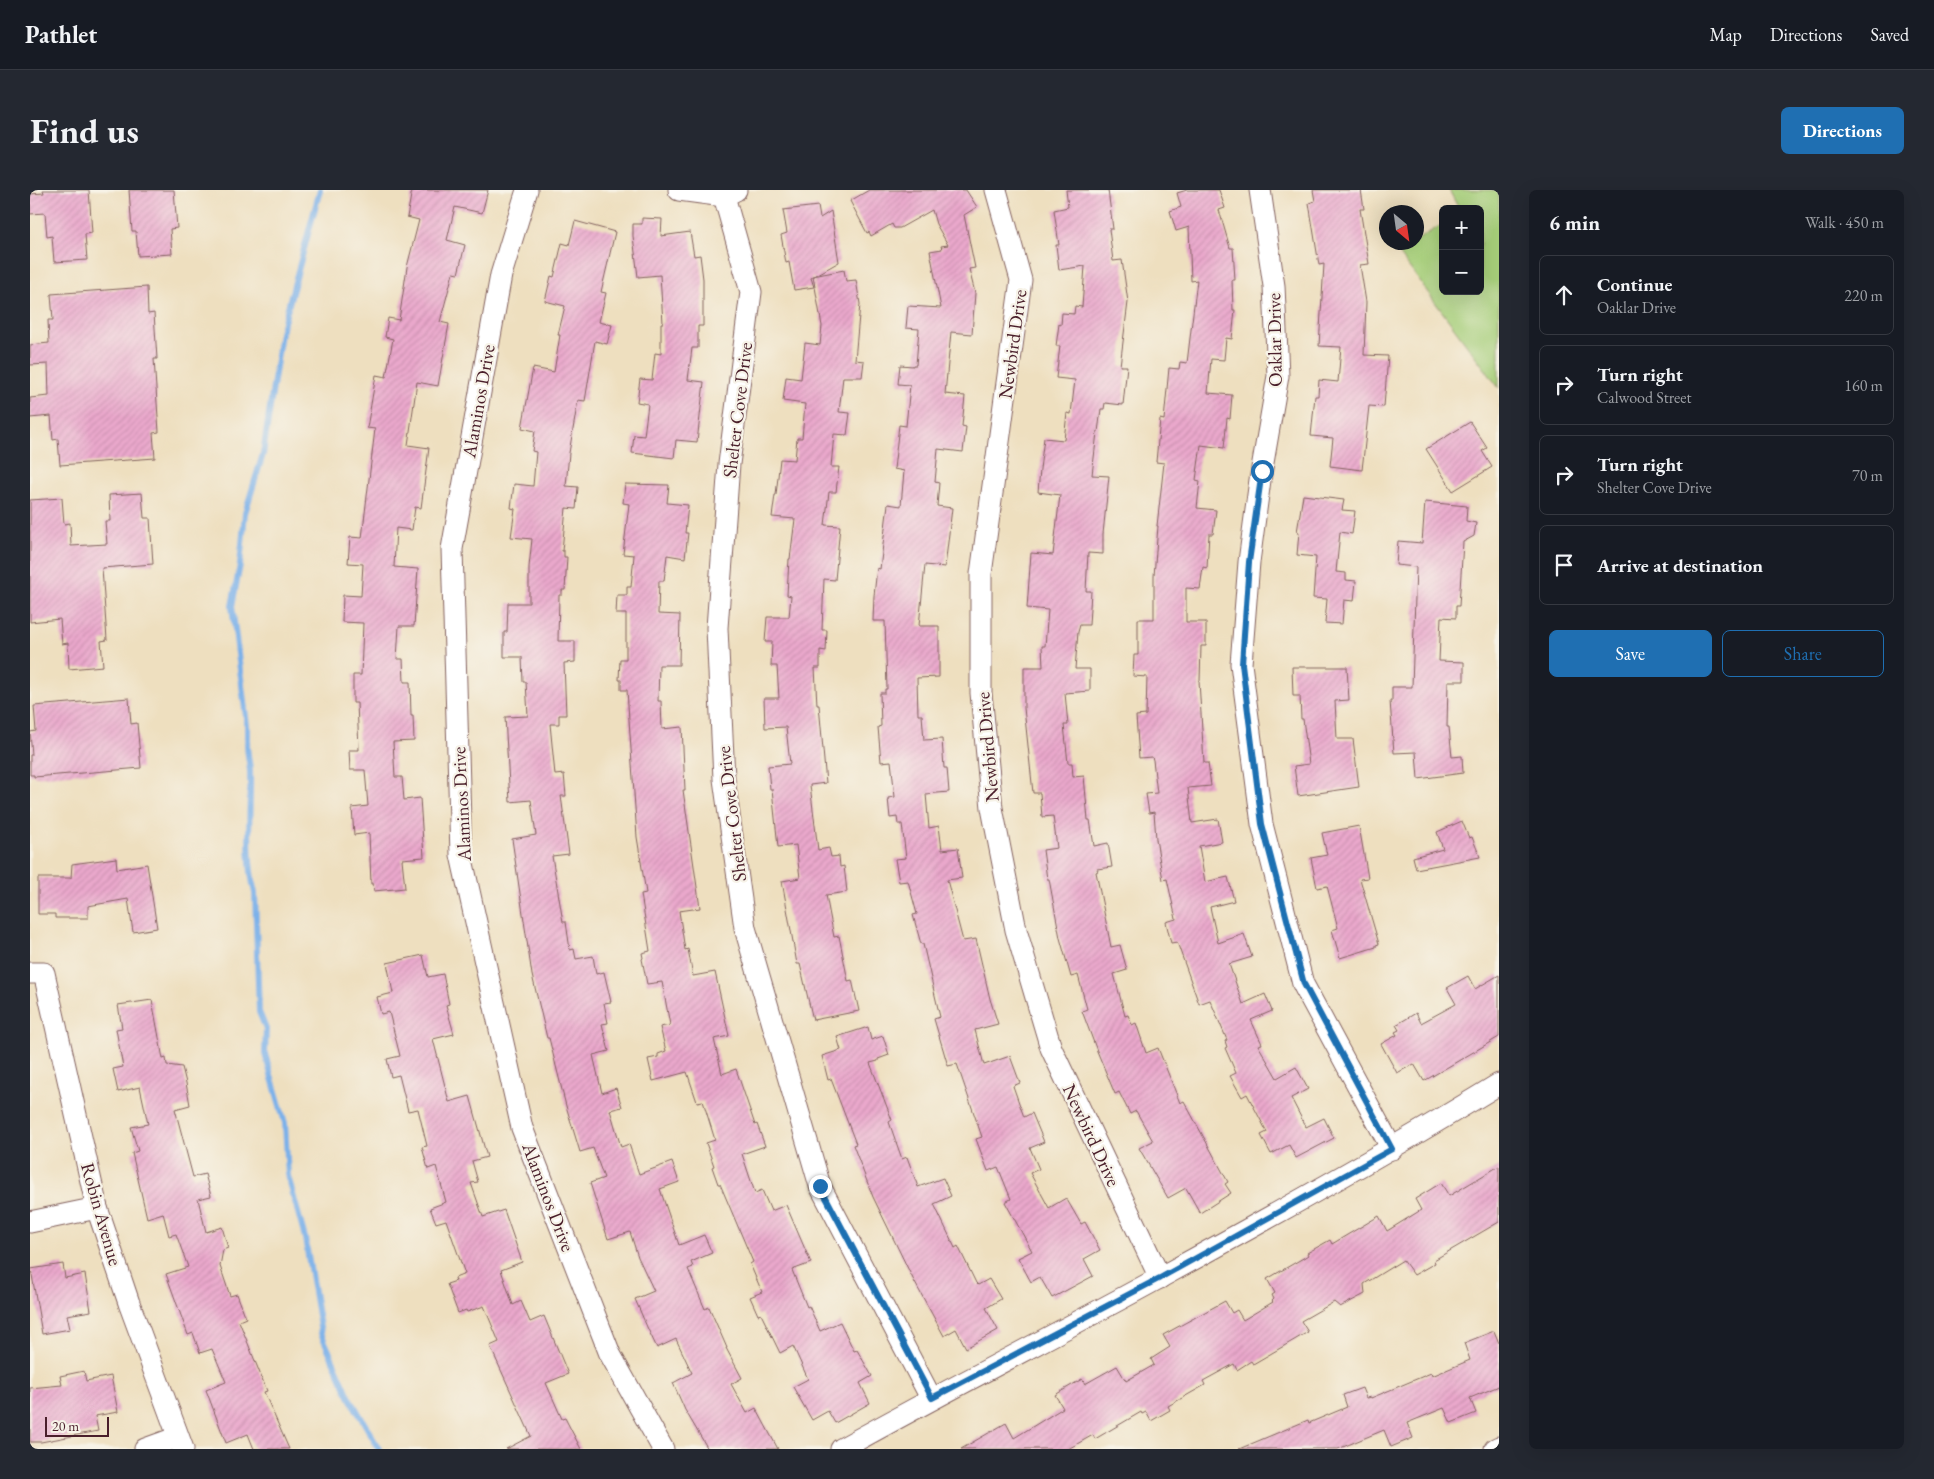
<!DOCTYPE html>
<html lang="en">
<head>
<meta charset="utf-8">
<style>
  body { margin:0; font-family:"EB Garamond",serif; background:#242831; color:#f1f3f6 }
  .controls { position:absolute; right:15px; top:15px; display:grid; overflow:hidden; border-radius:8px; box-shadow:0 5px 20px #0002 }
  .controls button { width:45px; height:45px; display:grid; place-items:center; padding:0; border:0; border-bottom:1px solid #363941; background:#171b24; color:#f1f3f6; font:25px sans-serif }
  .compass { position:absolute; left:1349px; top:15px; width:45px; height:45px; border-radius:50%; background:#171b24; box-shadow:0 5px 20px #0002; rotate:151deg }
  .scale { position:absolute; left:15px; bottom:12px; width:64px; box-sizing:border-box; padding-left:5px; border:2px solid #4a1f2b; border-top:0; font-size:14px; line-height:18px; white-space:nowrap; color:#4a1f2b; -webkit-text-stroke:4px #f7f3e8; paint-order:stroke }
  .stop { position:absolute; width:15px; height:15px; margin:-11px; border:4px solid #1f6fb2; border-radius:50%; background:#fff }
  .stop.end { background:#1f6fb2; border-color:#fff; box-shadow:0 1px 5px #0008 }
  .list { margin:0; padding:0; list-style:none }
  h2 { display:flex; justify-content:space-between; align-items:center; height:65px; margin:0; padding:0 20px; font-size:21px }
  h2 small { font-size:16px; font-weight:400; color:#9ea1a6 }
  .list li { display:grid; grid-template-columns:32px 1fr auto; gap:15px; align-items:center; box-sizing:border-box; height:80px; margin:0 10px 10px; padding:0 10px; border:1px solid #363941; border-radius:8px }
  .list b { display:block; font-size:19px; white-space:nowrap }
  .list p { margin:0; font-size:16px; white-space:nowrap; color:#9ea1a6 }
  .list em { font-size:16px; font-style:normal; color:#9ea1a6 }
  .actions { display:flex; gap:10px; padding:15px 20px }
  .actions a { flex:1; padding:11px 0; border:1px solid #1f6fb2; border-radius:8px; text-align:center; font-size:18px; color:#1f6fb2 }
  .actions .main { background:#1f6fb2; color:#fff }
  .icon { flex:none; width:28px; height:28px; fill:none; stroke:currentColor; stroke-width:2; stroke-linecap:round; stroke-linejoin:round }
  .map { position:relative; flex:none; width:1469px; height:1259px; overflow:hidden; border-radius:8px }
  header { display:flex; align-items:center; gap:30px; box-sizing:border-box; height:70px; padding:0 25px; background:#171b24; border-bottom:1px solid #363941 }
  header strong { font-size:24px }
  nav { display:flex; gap:28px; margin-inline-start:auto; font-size:18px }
  .intro { display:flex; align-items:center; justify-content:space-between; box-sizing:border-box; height:120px; padding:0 30px }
  h1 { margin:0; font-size:35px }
  .button { padding:12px 22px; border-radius:8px; background:#1f6fb2; color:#fff; font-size:18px; font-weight:700 }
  main { display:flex; gap:30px; padding:0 30px }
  aside { flex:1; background:#171b24; border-radius:8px; box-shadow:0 5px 20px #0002 }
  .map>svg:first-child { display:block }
  .grass { fill:#a6ce79; stroke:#787652 }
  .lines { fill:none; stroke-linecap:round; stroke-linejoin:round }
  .stream { stroke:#7bb1e9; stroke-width:6 }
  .building { fill:url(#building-hatch) }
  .minor-casing { stroke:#83625f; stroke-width:23 }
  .minor { stroke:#fff; stroke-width:21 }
  .route { stroke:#1f6fb2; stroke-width:6 }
  .labels { text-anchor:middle; stroke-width:4.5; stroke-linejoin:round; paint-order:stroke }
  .street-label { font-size:19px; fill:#4a1f2b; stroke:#f7f3e8 }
</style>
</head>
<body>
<header>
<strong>Pathlet</strong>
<nav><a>Map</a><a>Directions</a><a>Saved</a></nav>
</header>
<div class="intro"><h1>Find us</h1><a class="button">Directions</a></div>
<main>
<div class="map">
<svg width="1469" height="1259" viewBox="0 0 1469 1259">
  <defs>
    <pattern id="building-hatch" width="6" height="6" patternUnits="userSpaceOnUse" patternTransform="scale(1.25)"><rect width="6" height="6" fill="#eaa8cc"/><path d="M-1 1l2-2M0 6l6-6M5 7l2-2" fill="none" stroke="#ca90af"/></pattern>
  </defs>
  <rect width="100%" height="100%" fill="#f7f3e8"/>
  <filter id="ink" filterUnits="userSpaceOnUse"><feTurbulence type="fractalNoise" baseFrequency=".02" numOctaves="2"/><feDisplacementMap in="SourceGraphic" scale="10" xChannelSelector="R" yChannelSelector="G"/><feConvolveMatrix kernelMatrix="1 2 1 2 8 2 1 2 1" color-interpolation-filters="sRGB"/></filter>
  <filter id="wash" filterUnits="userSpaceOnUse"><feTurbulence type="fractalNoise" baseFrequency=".0096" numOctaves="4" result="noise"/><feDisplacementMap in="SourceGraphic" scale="20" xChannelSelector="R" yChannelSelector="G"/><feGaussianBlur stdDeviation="1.12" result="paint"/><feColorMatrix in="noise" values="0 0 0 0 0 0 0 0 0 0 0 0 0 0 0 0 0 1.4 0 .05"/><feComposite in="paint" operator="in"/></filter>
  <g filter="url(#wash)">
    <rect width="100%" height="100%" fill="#eedfbf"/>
    <!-- grass -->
    <polygon class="grass" points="1419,0 1469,0 1469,198 1367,61 1382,53 1386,52 1387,50 1413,34 1413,101 1450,101 1450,19 1429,19"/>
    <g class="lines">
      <!-- stream -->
      <path class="stream" d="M290,0L251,143L233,264L215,323L210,375L202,416L218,543C215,560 219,565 220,581C221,621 215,665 225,703L229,822L236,839L235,864L255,933L258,986L275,1048L291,1143L320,1208L349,1259"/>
    </g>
    <g id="blocks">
      <!-- building -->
      <g class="building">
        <polygon points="13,0 59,0 62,43 55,44 57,70 24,72 22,46 17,47 15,23 0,24 0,4 14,3"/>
        <polygon points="99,0 144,0 147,38 140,39 142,64 108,66 106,41 102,41"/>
        <polygon points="382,0 458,0 452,23 425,17 417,50 435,55 428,84 423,83 410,132 419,134 408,196 387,192 378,255 399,258 391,318 385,317 382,340 366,338 364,377 388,379 384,436 369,436 367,469 373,469 374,492 380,492 381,526 383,526 384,551 363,552 365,587 372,587 374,610 390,608 394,667 372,669 375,698 344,701 343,694 341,694 339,643 324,645 322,618 338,616 335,580 320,580 319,560 329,560 327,513 323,513 323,485 331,485 333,433 312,432 313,405 331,406 333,374 318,373 320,347 332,348 345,239 337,238 346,185 356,187 363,149 355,147 358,128 369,130 377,77 389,30 377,27"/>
        <polygon points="839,0 936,0 947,17 934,25 945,78 939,79 945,103 942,144 921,142 915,204 935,206 932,236 936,237 933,262 908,259 905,292 909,293 907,316 922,318 918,352 915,377 895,375 889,436 909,436 909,487 887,488 888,525 892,525 894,550 912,549 914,578 917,578 919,602 896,604 899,638 909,636 912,660 928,658 932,688 917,690 933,751 946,749 960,809 968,834 945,840 954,875 980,866 990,893 983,896 994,927 1002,923 1014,952 1000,958 1009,979 1000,983 1019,1018 1036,1008 1051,1034 1055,1032 1070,1060 1054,1069 1063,1086 1022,1108 1010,1087 1001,1092 988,1068 1002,1061 975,1012 981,1009 968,977 958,981 946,949 952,947 927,874 918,876 904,829 910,827 893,754 891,754 883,725 887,724 878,691 869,692 865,669 876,668 872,634 868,634 867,627 860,628 858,608 865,607 861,571 851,572 848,537 851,536 850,503 855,503 855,499 857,499 855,431 843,431 844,406 847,378 850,379 858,314 871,316 874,281 864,279 869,235 876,236 880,195 868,194 870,175 883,176 883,175 886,175 889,139 876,138 878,116 911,118 900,61 912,59 911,56 918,55 906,34 902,20 870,38 864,38 862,34 841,46 839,42 837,43 820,11"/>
        <polygon points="1036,0 1078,0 1083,39 1079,39 1083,71 1092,70 1098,112 1090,176 1097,176 1093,215 1075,213 1074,219 1071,219 1068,242 1067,242 1062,285 1079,286 1073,344 1073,364 1058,363 1056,401 1061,401 1059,435 1050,435 1048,442 1045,479 1060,479 1060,501 1035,503 1038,535 1034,535 1038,573 1042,573 1043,587 1054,586 1058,630 1060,630 1064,656 1078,653 1082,677 1067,679 1068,681 1066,682 1081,757 1090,755 1097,780 1084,784 1095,826 1098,825 1102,835 1106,833 1116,863 1128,858 1150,913 1154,911 1198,992 1195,994 1201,1003 1170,1023 1156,998 1138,1008 1109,958 1123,951 1106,921 1100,924 1089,902 1085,904 1067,861 1052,821 1057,819 1048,785 1041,787 1030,748 1019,689 1017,689 1013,660 1027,658 1023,626 1012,627 1010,603 1003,603 994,518 994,477 1013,477 1012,456 1015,456 1018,420 997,418 1001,363 1023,365 1030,305 1008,302 1010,279 1014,248 1034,250 1037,223 1041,224 1045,190 1026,188 1030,156 1026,156 1029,134 1031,135 1032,123 1044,124 1045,116 1052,117 1055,76 1029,80 1026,55 1029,55 1024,20 1038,17"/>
        <polygon points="1157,0 1189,0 1195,18 1189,20 1200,58 1203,58 1205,90 1202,90 1203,120 1205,120 1202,149 1196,148 1194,170 1181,169 1178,203 1202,205 1200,229 1197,228 1194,258 1171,255 1166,290 1170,291 1167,318 1186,320 1183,344 1179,344 1177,378 1173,377 1170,399 1156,398 1156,432 1176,432 1176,456 1171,456 1170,491 1169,491 1174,573 1178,573 1181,596 1158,598 1162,633 1188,629 1192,652 1169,656 1175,692 1198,687 1204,711 1180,717 1188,753 1214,744 1222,767 1199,774 1213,814 1235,804 1242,821 1221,830 1232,854 1228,855 1247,888 1266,877 1278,899 1261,908 1276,937 1294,928 1304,948 1266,968 1259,955 1241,964 1231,945 1237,942 1217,904 1212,907 1200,886 1206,883 1195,858 1197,857 1195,851 1197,850 1180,810 1169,814 1147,752 1141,753 1136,732 1146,729 1137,689 1133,690 1126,649 1124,622 1119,623 1116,604 1127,603 1123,570 1122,567 1109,568 1106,526 1116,525 1117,487 1103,486 1104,465 1108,465 1108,429 1124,429 1124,386 1128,336 1127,336 1134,273 1126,272 1130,229 1134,230 1139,178 1149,179 1150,172 1157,173 1167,90 1161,91 1159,37 1146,41 1140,21 1151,17 1147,3"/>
        <polygon points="1283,0 1331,0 1334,19 1330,19 1339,74 1330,75 1336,112 1334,165 1358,166 1354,217 1339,216 1332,280 1300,276 1303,248 1281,246 1285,206 1288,206 1289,190 1308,192 1311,157 1289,156 1294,74 1289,75 1279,13 1285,11"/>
        <polygon points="788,16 790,28 801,21 809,72 781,88 784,97 764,100 759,72 756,73 751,45 757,43 753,20"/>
        <polygon points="612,28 632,29 631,46 660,42 664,66 670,65 673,89 673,136 668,136 668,158 662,158 658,190 674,192 667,252 646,250 644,268 602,263 604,245 614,246 618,214 607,212 610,189 622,190 625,163 631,164 631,133 633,133 630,85 608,87 603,46 603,34 612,34"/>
        <polygon points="545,31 585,42 571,102 576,103 569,132 582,135 577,154 565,151 555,211 548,210 539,263 536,296 548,297 546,319 536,318 532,361 534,361 534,367 537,367 535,400 532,400 532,405 529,405 528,451 545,451 545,472 534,473 536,525 529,525 529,534 520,534 525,585 534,584 536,606 531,606 539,664 522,666 533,732 536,732 540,760 544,759 546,769 563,766 566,784 574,782 581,812 574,813 578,833 572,834 579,861 563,865 572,903 586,898 592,917 580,920 591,957 599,954 609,984 642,972 649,992 630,999 649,1055 674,1045 682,1063 661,1072 663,1077 658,1079 675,1119 679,1117 697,1158 696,1158 712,1188 701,1194 717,1223 726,1218 748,1259 678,1259 655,1220 643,1193 662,1183 646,1149 627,1158 617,1137 605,1109 624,1101 608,1067 600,1042 578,1049 560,993 574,988 563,958 550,962 536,916 519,848 517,848 502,785 482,649 506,645 501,610 480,612 475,527 498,526 496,492 493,492 492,467 474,467 474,442 477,442 478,413 499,413 499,377 502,349 481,347 485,319 481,318 484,294 503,296 506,262 502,261 505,241 492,238 503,178 524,182 530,145 528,145 535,116 515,111 521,86 524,87 532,53 539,55"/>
        <polygon points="814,80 816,91 826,90 830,114 825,170 834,171 832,187 813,187 809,222 820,223 817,245 804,244 801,277 809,277 806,302 799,302 795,335 810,336 805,390 794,389 792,440 797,440 796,461 790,460 790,478 785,478 787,515 789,515 796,593 780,595 788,660 799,658 801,667 809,666 810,677 814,676 817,702 796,705 804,747 809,746 818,791 822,790 829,821 783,830 770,774 767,774 752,691 770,688 766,655 748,657 742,599 740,599 738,576 760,574 756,537 735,538 734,508 749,508 747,476 741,476 742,452 735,452 737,427 759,427 761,406 757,405 759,369 760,369 765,329 742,327 745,305 746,305 750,269 765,270 767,248 772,248 775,214 753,211 756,187 771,189 775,153 790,155 792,136 783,86"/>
        <polygon points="117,97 118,124 124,123 127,169 124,169 129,242 123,243 125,268 30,275 28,249 23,250 21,226 0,228 0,208 19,206 18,174 0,175 0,155 19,153 18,130 23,130 21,104"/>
        <polygon points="1440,232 1457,258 1452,261 1462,277 1423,301 1396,259"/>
        <polygon points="595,294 639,295 637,313 658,315 655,343 658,343 655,368 637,365 634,391 629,391 628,424 650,425 649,475 629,475 628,511 631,511 632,539 652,537 655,600 653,600 670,718 649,721 655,760 658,759 663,786 685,782 699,846 684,849 692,884 706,879 725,935 727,934 735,956 712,964 725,1003 732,1000 741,1021 756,1015 781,1073 762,1080 777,1117 779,1116 790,1141 810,1132 824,1161 827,1160 842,1186 830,1193 840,1213 805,1233 798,1221 782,1230 763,1197 778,1189 763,1156 750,1163 731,1124 728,1125 720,1107 732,1102 720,1074 723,1072 690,994 688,994 682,977 684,976 676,953 685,950 673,911 667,912 657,882 623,891 618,869 628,867 628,864 636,861 630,837 640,835 632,792 617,794 612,769 613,768 612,763 620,761 611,704 616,703 607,647 597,500 591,500 591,490 589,490 590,469 596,469 596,424 586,424 587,405 597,405 597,397 601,397 604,365 593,364 599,314 593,313"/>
        <polygon points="112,303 114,328 120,328 123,374 72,378 77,450 71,451 73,476 39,479 38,453 32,454 30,429 0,432 0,310 32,308 34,334 40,333 41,356 77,354 75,331 80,331 79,305"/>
        <polygon points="1273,305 1314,310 1312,320 1325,321 1322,344 1310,342 1306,382 1316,383 1316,390 1326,391 1324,411 1314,410 1312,434 1295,433 1297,409 1283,408 1286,367 1267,365 1269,342 1267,342"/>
        <polygon points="1395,312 1437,316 1436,331 1446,333 1444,346 1433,352 1429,416 1426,416 1426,428 1411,427 1409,471 1434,472 1434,491 1418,491 1417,537 1419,537 1422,567 1432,566 1433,583 1388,589 1386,562 1364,563 1360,511 1362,511 1362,497 1382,497 1386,377 1366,375 1368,351 1392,353"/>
        <polygon points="1262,477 1317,477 1319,510 1305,511 1307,549 1323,549 1329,597 1268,606 1264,576 1279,574 1273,529 1271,529 1270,506 1263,506"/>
        <polygon points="99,508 101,534 107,533 111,578 4,587 4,585 0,585 0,565 2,565 0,542 6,541 4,516"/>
        <polygon points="1432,631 1439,648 1442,647 1450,667 1386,679 1383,667 1413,659 1407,642"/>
        <polygon points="1329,636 1338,688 1330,689 1349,754 1346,755 1346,757 1310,768 1302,740 1308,738 1297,696 1287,698 1281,668 1297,665 1292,643"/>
        <polygon points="86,668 87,679 117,674 127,738 103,742 98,709 58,716 58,728 25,728 25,724 8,724 8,688 41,688 42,674"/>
        <polygon points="393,765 398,787 413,784 419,814 416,815 424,844 403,849 419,912 440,906 457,967 442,971 448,992 441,993 453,1027 474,1020 492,1072 471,1080 483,1115 491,1111 500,1132 514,1126 538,1184 516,1193 532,1229 535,1228 551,1259 476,1259 501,1246 460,1156 469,1152 454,1116 437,1122 436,1120 428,1123 417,1094 426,1091 425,1088 435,1084 416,1030 406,1033 400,1018 416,1012 406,976 398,979 392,957 397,956 388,919 378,921 369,885 361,887 357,869 370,866 359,822 351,824 347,807 363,803 357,773"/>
        <polygon points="1469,785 1469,847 1394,891 1384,874 1367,883 1351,854 1367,845 1365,842 1369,840 1366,835 1386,823 1391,833 1426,814 1417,798 1438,786 1445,799"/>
        <polygon points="122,810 133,869 136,868 137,875 152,877 156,893 160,915 145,919 163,987 175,984 181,1006 168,1009 176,1042 192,1037 198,1058 193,1060 190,1076 200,1106 207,1104 216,1128 209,1131 237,1201 234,1202 259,1259 224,1259 218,1244 196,1253 176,1200 196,1192 182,1159 170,1163 163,1143 158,1145 136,1084 158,1077 146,1044 139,1046 133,1023 117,1028 102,963 108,961 101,937 118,934 110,897 88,902 83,879 93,877 86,839 92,838 88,815"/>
        <polygon points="838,837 841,850 853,846 859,865 848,869 848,871 840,873 862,930 859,932 872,969 877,967 888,997 913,988 921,1006 904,1014 925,1058 928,1056 946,1093 948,1095 959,1089 971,1109 956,1118 968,1140 936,1158 926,1139 914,1146 884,1091 843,1007 823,955 826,954 801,889 798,890 792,866 811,860 807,847"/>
        <polygon points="1469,976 1469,1032 1404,1070 1405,1073 1384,1085 1373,1070 1334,1094 1335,1104 1310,1117 1304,1112 1271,1131 1278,1142 1223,1174 1221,1171 1207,1180 1204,1174 1173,1191 1175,1195 1138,1216 1140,1220 1121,1231 1116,1222 1112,1224 1111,1222 1065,1249 1063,1245 1038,1259 931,1259 976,1233 984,1248 1033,1218 1025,1205 1052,1189 1055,1194 1087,1176 1096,1191 1124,1175 1121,1169 1140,1157 1133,1145 1195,1111 1202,1123 1207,1120 1213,1130 1243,1112 1242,1111 1244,1109 1242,1105 1245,1103 1237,1089 1275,1067 1278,1065 1277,1063 1300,1050 1302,1054 1349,1026 1357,1041 1391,1020 1385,1009 1411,993 1419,1006"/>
        <polygon points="33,1074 35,1088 55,1084 61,1121 37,1125 40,1139 12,1144 1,1079"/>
        <polygon points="1464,1141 1469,1153 1469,1196 1440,1208 1446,1223 1421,1233 1414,1218 1377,1233 1383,1248 1361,1257 1354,1240 1308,1259 1209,1259 1278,1230 1279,1233 1317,1217 1313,1205 1332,1198 1336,1208 1341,1207 1341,1208 1401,1183 1402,1186 1440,1170 1434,1153"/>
        <polygon points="54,1181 56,1191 81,1186 88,1222 65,1226 68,1241 11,1252 0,1252 0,1198 32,1195 30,1186"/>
      </g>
    </g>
  </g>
  <g filter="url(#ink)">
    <use href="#blocks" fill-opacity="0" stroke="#83625f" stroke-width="1"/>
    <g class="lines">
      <defs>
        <g id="minor">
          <polyline points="497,0 471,85 422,359 431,665 492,938 580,1164 633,1259"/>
          <polyline points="649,0 694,6 706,0"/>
          <polyline points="966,0 991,90 951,384 951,503 962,618 986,740 1021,858 1130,1088"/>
          <polyline points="1230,0 1244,96 1248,186 1230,290 1219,372 1211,474 1232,634 1273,794 1362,959"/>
          <polyline points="694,6 721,102 699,274 687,438 694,589 715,738 790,996 901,1208"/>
          <polyline points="0,783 14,783 67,1018 99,1113 153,1259"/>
          <polyline points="0,1032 67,1018"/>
          <polyline points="115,1259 148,1247"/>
          <path d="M811,1259C917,1200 1025,1145 1131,1087C1245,1025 1358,962 1469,894"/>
          <polyline points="1465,1259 1469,1257"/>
        </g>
      </defs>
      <!-- minor casing -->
      <use href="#minor" class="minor-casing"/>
      <!-- minor -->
      <use href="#minor" class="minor"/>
    </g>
  </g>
  <g class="lines" filter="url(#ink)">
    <!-- route -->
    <polyline class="route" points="790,996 902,1208 1130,1088 1362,959 1274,794 1232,634 1212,474 1219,372 1232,281"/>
  </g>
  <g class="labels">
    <!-- street labels -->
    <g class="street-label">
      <text transform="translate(1244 150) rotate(-91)" y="7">Oaklar Drive</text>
      <text transform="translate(982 154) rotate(-82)" y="7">Newbird Drive</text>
      <text transform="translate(448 211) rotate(-80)" y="7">Alaminos Drive</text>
      <text transform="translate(707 220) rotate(-83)" y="7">Shelter Cove Drive</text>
      <text transform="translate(957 557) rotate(-95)" y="7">Newbird Drive</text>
      <text transform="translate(431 614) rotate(-93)" y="7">Alaminos Drive</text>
      <text transform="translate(701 624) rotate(-97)" y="7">Shelter Cove Drive</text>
      <text transform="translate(1062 945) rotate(65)" y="7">Newbird Drive</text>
      <text transform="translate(519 1007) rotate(69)" y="7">Alaminos Drive</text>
      <text transform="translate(72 1024) rotate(74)" y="7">Robin Avenue</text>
    </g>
  </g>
</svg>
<div class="controls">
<button>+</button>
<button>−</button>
</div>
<svg class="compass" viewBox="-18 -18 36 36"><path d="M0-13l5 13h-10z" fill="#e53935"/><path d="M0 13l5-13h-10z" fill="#9ea1a6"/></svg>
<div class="scale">20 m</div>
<div class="stop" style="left:1232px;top:281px"></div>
<div class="stop end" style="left:790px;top:996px"></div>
</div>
<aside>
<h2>6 min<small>Walk · 450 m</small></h2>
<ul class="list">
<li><svg class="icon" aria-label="ahead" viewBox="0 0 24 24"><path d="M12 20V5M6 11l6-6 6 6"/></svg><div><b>Continue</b><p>Oaklar Drive</p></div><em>220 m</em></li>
<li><svg class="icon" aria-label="right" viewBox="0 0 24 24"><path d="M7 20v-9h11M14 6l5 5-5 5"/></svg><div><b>Turn right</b><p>Calwood Street</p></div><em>160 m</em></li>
<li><svg class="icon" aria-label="right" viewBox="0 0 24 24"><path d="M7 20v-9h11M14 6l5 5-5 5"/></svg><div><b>Turn right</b><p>Shelter Cove Drive</p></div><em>70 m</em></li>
<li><svg class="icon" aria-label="arrive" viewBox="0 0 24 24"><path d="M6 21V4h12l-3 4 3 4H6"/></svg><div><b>Arrive at destination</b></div></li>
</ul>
<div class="actions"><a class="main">Save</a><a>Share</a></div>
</aside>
</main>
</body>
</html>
